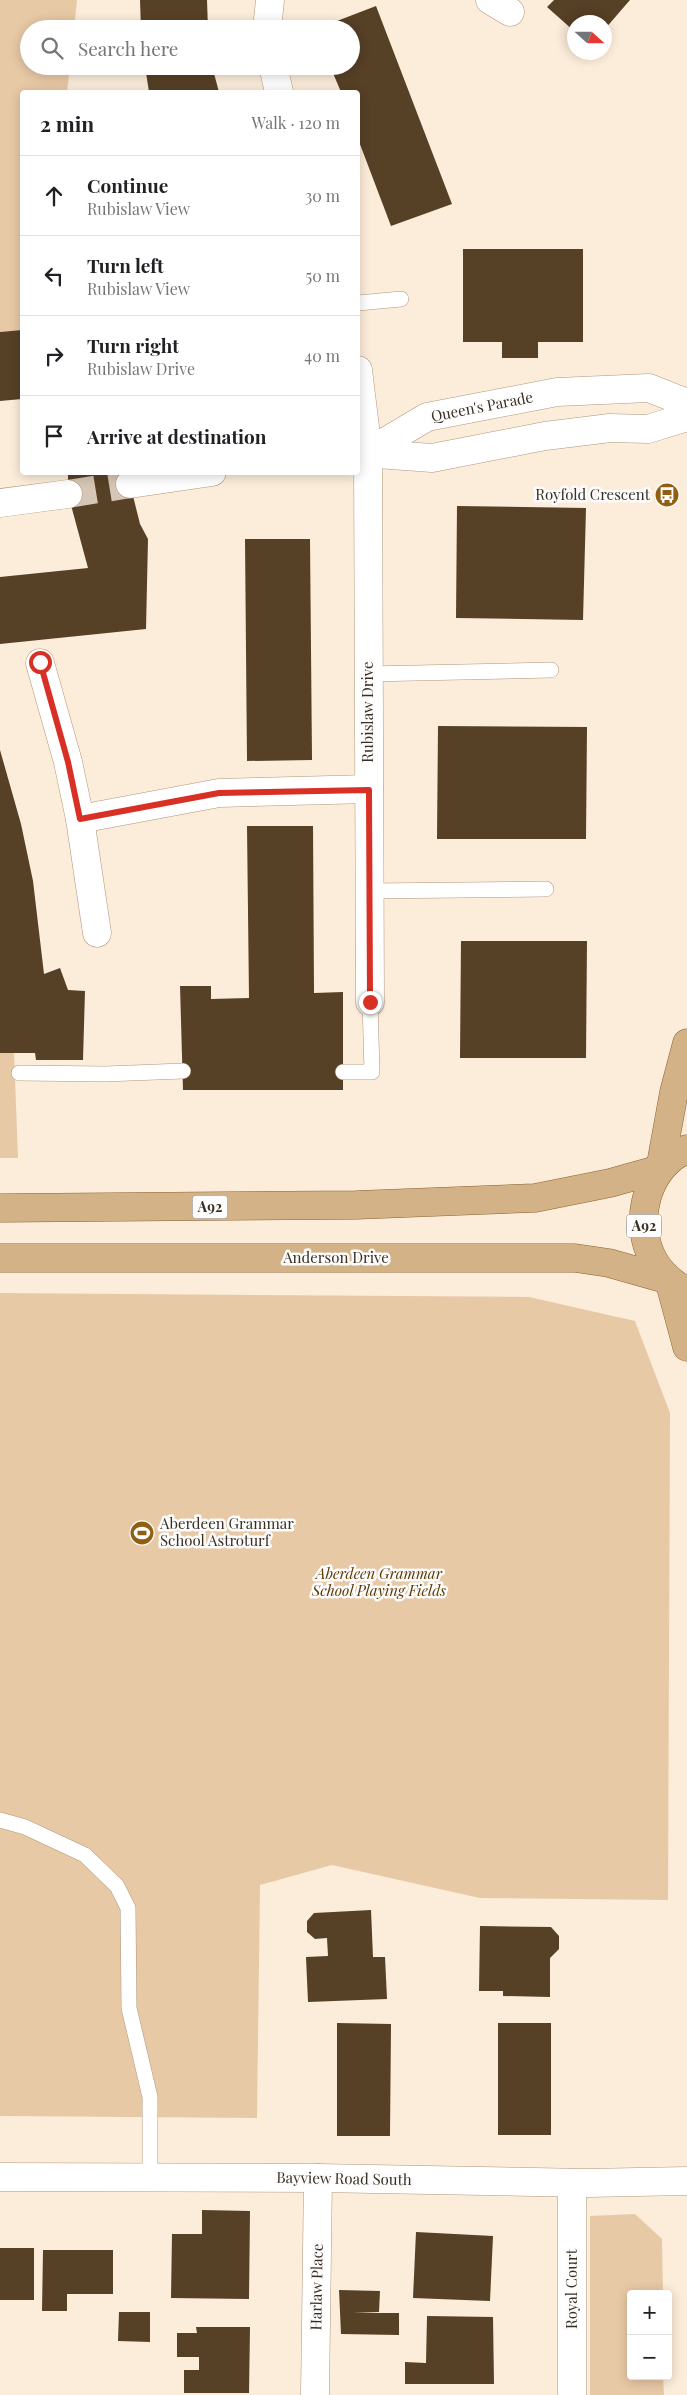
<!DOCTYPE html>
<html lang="en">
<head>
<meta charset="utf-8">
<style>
  body { margin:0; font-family:"Playfair Display",serif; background:#f2f2f2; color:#202124 }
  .controls { position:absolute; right:15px; bottom:15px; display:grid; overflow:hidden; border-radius:5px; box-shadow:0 2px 12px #0003 }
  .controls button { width:45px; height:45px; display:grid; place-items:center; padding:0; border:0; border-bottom:1px solid #e0e0e0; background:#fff; color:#202124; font:25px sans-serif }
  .compass { position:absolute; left:567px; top:15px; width:45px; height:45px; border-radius:50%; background:#fff; box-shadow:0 2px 12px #0003; rotate:111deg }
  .stop { position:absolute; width:15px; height:15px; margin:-11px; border:4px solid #d93025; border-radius:50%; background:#fff }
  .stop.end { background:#d93025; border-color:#fff; box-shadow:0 1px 5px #0008 }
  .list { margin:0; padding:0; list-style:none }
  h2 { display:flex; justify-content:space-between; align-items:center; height:65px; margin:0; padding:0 20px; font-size:21px }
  h2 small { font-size:16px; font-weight:400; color:#757577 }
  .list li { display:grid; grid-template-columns:32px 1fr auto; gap:15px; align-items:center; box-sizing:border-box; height:80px; padding:0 20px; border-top:1px solid #e0e0e0 }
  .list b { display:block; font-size:19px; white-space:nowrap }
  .list p { margin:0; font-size:16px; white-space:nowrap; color:#757577 }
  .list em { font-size:16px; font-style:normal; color:#757577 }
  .icon { flex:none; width:28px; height:28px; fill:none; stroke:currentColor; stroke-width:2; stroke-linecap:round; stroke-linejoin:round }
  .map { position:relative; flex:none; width:687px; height:2395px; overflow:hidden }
  .search { position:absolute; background:#fff; box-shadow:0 2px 12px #0003; left:20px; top:20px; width:340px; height:55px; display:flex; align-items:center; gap:12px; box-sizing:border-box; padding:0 18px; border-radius:28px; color:#757577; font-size:19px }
  .panel { position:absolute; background:#fff; box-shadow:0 2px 12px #0003; left:20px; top:90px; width:340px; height:385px; border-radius:5px }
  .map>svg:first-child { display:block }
  .green { fill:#e8c9a6 }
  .building { fill:#564026 }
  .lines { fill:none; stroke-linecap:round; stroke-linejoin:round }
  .street-tunnel { stroke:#d5c6b5; stroke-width:28; stroke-dasharray:28 14; stroke-linecap:butt }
  .lane-casing { stroke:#b0977b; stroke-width:16 }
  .street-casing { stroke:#b0977b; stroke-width:29 }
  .primary-casing { stroke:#8b6330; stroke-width:29 }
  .lane { stroke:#fff; stroke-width:15 }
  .street { stroke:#fff; stroke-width:28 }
  .primary { stroke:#d4b288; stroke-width:28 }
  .route { stroke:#d93025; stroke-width:6 }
  .labels { text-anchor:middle; stroke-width:5; stroke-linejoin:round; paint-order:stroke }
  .shield { fill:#fcfcfc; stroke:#736c63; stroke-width:1 }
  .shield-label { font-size:14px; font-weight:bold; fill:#382e22 }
  .street-label { font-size:15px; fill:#382e22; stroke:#fcfcfc }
  .poi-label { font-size:15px; fill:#382e22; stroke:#fcfcfc; text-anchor:end }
  .park-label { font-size:15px; font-style:italic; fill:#5d3800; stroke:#fcfcfc }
</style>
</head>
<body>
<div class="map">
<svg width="687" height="2395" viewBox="0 0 687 2395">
  <rect width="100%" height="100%" fill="#fcecda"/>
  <!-- green -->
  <g class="green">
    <polygon points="0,0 77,0 74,29 29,29 29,66 70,66 67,92 22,92 22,330 0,332"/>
    <polygon points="0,1053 14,1053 18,1158 0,1158"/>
    <polygon points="0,1293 529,1297 635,1321 670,1413 668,1900 480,1898 332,1865 260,1885 257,2118 0,2116"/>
    <polygon points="635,2214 662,2239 663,2294 631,2294 631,2376 663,2376 664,2395 590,2395 590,2216"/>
  </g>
  <!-- building -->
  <g class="building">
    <polygon points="140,0 207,0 208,29 141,29"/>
    <polygon points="554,0 630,0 604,30 604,22 574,22 574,31 547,7"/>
    <polygon points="376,6 452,204 391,226 358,139 358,92 341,92 330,66 351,66 351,29 316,29"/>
    <polygon points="145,66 212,66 219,92 149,92"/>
    <polygon points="463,249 583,249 583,342 538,342 538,358 502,358 502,342 463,342"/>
    <polygon points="22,330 22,399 0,401 0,332"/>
    <polygon points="68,472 131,472 130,484 140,524 148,539 146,629 0,644 0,577 88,568 68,494"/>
    <polygon points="457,506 586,508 583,620 456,618"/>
    <polygon points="245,539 310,539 312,760 247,761"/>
    <polygon points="438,726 587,727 586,839 437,839"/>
    <polygon points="0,750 21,824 33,881 44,974 60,968 68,990 85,991 83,1060 36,1060 35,1053 0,1053"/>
    <polygon points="247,826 313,826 314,993 343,992 343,1090 183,1090 180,986 211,986 211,999 249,998"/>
    <polygon points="461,941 587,941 586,1058 460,1058"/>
    <polygon points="371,1910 373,1957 385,1957 387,1999 308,2002 306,1957 328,1956 327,1938 315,1939 307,1932 307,1921 314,1913"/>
    <polygon points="480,1926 551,1927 559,1936 559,1949 550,1958 550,1997 503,1996 503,1991 479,1991"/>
    <polygon points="337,2023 391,2024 390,2136 337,2136"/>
    <rect x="498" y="2023" width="53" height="112"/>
    <polygon points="202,2210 250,2211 249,2299 171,2298 172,2234 202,2234"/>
    <polygon points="416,2232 493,2236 490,2301 413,2298"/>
    <rect x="0" y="2248" width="34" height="52"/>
    <polygon points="43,2250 113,2250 113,2294 67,2294 67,2311 42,2311"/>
    <polygon points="339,2290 380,2291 379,2312 353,2313 399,2313 399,2335 341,2334"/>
    <polygon points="119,2312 150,2312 150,2342 118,2341"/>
    <polygon points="427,2316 493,2317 494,2384 405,2384 405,2362 426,2363"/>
    <polygon points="196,2327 250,2327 249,2393 184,2393 184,2370 199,2370 199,2357 177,2357 177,2333 197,2333"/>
  </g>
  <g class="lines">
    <!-- street-tunnel -->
    <polyline class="street-tunnel" points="68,494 130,484"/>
    <defs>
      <g id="lane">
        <polyline points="358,303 401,299"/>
        <polyline points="368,674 551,670"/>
        <polyline points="369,891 546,889"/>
        <polyline points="343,1072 372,1072 370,1002"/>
        <polyline points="19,1073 105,1074 183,1071"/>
        <polyline points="0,1820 25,1827 85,1855 117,1886 128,1908 129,2008 150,2097 150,2178"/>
      </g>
      <g id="street">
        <polyline points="490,0 510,12"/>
        <polyline points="267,29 270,0"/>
        <polyline points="273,66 279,92"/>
        <polyline points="358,370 368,452 370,1002"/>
        <polyline points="368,452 427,417 557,392 649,388 687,403"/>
        <polyline points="364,453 432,458 545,436 610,428 648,429 687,417"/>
        <polyline points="130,484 212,472"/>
        <polyline points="0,503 68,494"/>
        <polyline points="40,663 68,762 80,819 97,933"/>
        <polyline points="80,819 219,793 369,789"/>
        <polyline points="0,2177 318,2178 587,2183 687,2181"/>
        <polyline points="572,2183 572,2395"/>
        <polyline points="315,2395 318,2178"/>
      </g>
      <g id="primary">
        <path d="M687,1149C646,1168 632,1222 654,1261C662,1275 674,1284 687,1292"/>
        <polyline points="660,1169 674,1092 687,1043"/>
        <polyline points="0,1208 356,1205 535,1198 610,1183 660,1169"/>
        <polyline points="0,1258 575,1258 609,1263 669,1280"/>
        <polyline points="669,1280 687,1347"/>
      </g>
    </defs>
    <!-- lane casing -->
    <use href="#lane" class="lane-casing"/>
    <!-- street casing -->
    <use href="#street" class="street-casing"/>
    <!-- primary casing -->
    <use href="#primary" class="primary-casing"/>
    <!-- lane -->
    <use href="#lane" class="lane"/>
    <!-- street -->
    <use href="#street" class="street"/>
    <!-- primary -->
    <use href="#primary" class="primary"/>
  </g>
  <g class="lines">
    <!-- route -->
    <polyline class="route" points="40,662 68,762 80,819 219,793 369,790 370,1002"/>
  </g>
  <!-- icons -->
  <defs>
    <symbol id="bus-disc" viewBox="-11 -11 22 22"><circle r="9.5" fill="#925e12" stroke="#fcfcfc"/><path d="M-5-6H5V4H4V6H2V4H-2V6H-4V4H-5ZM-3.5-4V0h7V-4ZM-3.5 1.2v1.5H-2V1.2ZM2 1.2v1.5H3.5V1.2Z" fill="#fff"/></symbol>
    <symbol id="stadium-disc" viewBox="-11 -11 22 22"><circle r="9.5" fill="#925e12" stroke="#fcfcfc"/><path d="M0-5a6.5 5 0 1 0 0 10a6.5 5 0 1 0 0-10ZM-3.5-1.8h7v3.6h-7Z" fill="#fff"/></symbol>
  </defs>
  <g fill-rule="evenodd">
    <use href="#bus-disc" x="653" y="481" width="28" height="28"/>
    <use href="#stadium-disc" x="128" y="1519" width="28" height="28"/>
  </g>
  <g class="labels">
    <!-- shield labels -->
    <g class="shield">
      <rect x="192.5" y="1195.5" width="35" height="23" rx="4"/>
      <rect x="626.5" y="1214.5" width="35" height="23" rx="4"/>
    </g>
    <g class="shield-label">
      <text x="210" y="1212">A92</text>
      <text x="644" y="1231">A92</text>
    </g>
    <!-- street labels -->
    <g class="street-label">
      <text transform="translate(482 407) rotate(-11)" y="5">Queen's Parade</text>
      <text transform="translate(368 712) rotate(-90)" y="5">Rubislaw Drive</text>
      <text x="336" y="1263">Anderson Drive</text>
      <text transform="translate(344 2179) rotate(1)" y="5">Bayview Road South</text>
      <text transform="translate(317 2287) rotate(-89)" y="5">Harlaw Place</text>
      <text transform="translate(572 2289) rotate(-90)" y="5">Royal Court</text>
    </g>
    <!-- poi labels -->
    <g class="poi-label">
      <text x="650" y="500">Royfold Crescent</text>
      <text x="160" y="1529" text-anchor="start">Aberdeen Grammar<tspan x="160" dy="17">School Astroturf</tspan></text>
    </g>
    <!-- park labels -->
    <g class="park-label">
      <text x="379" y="1579">Aberdeen Grammar<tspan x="379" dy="17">School Playing Fields</tspan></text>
    </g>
  </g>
</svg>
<div class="controls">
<button>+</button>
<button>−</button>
</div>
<svg class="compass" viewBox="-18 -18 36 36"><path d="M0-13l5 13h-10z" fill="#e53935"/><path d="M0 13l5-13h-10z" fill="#757577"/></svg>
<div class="stop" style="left:40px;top:662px"></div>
<div class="stop end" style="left:370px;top:1002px"></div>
<div class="search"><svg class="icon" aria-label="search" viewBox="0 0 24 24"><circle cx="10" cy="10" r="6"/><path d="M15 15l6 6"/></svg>Search here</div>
<section class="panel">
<h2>2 min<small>Walk · 120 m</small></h2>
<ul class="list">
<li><svg class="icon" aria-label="ahead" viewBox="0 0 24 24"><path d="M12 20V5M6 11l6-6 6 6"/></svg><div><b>Continue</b><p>Rubislaw View</p></div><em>30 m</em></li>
<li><svg class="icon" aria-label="left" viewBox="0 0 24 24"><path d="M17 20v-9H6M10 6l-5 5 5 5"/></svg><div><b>Turn left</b><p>Rubislaw View</p></div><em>50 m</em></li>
<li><svg class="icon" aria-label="right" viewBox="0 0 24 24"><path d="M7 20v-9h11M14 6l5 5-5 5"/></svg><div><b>Turn right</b><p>Rubislaw Drive</p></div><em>40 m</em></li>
<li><svg class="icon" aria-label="arrive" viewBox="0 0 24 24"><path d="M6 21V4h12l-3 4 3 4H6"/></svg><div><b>Arrive at destination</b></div></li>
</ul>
</section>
</div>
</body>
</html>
